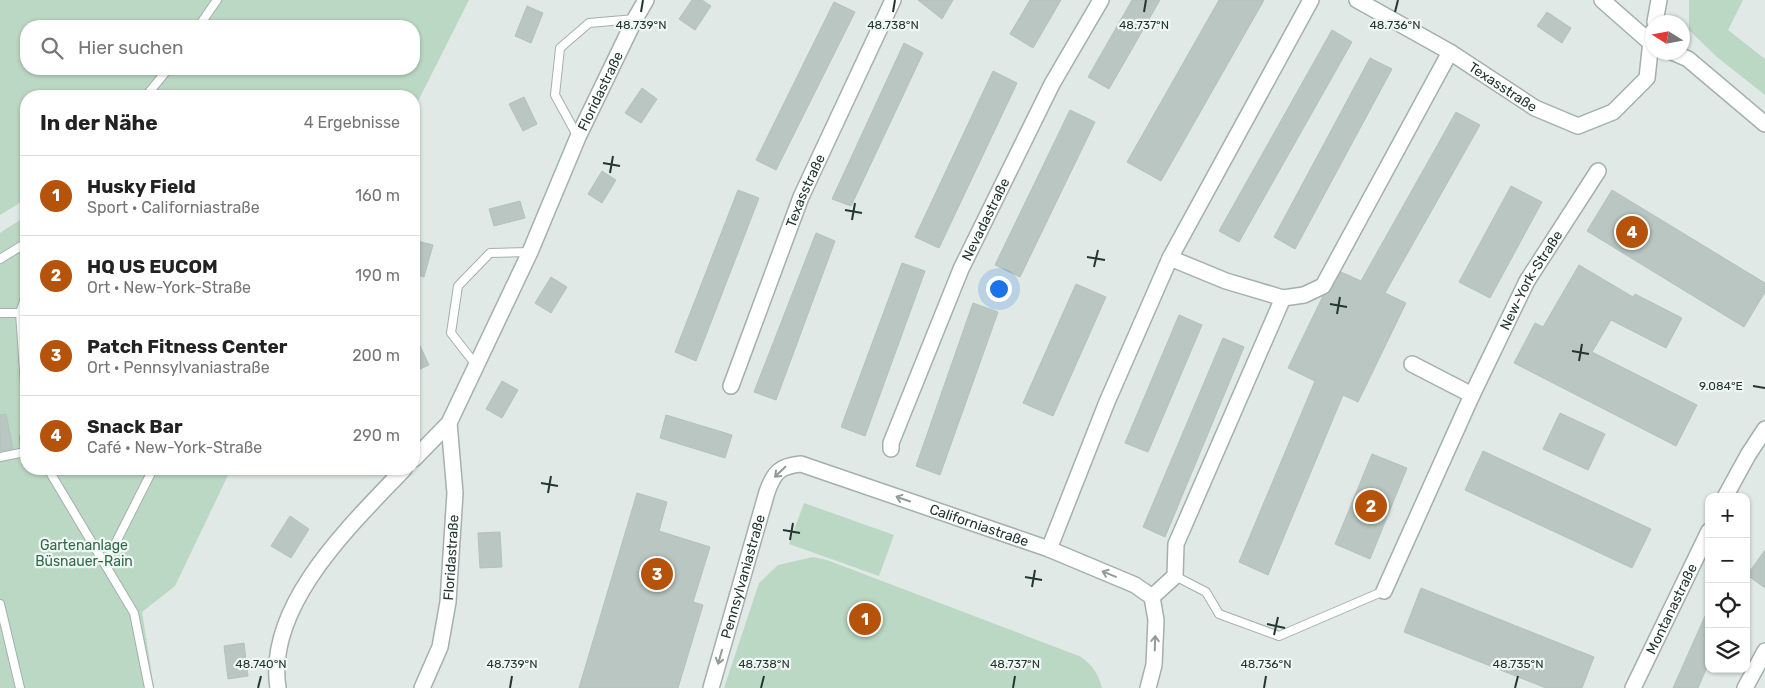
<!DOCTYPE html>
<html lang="de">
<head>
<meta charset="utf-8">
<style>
  body { margin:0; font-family:Rubik,sans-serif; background:#f6f6f6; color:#222 }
  .controls { position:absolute; right:15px; bottom:15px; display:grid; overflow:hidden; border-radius:10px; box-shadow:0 1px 4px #0004 }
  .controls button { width:45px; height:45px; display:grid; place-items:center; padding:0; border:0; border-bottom:1px solid #e0e0e0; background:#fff; color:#222; font:25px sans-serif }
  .compass { position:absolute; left:1645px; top:15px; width:45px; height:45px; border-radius:50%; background:#fff; box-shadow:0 1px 4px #0004; rotate:281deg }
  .you { position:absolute; left:998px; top:288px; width:18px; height:18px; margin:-12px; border:4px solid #fff; border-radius:50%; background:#1a73e8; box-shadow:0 0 0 8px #1a73e833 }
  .badge { display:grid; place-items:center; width:32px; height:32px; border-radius:50%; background:#b45309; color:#fff; font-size:16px; font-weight:700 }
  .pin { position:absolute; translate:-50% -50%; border:2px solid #fff; box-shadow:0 1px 5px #0006 }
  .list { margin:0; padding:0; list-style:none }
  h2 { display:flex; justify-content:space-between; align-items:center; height:65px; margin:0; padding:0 20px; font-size:21px }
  h2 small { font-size:16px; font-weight:400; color:#767676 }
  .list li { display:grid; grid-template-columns:32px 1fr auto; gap:15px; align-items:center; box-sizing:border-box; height:80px; padding:0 20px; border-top:1px solid #e0e0e0 }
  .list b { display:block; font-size:19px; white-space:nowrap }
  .list p { margin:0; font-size:16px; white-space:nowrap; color:#767676 }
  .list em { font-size:16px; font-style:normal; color:#767676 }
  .icon { flex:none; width:28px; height:28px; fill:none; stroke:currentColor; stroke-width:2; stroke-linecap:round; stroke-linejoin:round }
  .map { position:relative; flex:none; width:1765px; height:688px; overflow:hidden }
  .search { position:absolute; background:#fff; box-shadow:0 1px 4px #0004; left:20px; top:20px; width:400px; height:55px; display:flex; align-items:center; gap:12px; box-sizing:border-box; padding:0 18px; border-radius:20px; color:#767676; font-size:19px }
  .panel { position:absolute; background:#fff; box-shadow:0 1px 4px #0004; left:20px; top:90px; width:400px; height:385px; border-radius:20px }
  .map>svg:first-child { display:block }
  .green { fill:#bbd8c4; fill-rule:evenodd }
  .building { fill:#b9c6c1; stroke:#b3c2bc }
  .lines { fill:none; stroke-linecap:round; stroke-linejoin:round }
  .lane-casing { stroke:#a4b0ac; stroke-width:10 }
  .street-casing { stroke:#a4b0ac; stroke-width:18 }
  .lane { stroke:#fff; stroke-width:8 }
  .street { stroke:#fff; stroke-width:15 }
  .oneway { stroke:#919b98 }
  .ticks { fill:none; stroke:#233732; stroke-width:2 }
  .labels { text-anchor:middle; stroke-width:4.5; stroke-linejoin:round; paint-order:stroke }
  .street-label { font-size:14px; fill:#233732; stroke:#f0f6f3 }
  .park-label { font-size:14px; fill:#326a49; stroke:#f0f6f3 }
  .ticks-label { font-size:12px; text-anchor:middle; fill:#233732; stroke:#f0f6f3; stroke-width:4.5; stroke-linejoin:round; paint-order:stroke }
</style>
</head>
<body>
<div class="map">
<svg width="1765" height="688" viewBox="0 0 1765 688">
  <rect width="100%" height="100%" fill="#e0e9e5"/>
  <!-- green -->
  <g class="green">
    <path d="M0,0H469L414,109V96H26V199L0,215ZM26,26H414V69H26Z"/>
    <polygon points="1689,0 1743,0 1728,30 1765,59 1765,95 1717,57 1689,30"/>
    <polygon points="26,216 26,469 231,469 175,586 142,612 154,688 0,688 0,233"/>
    <polygon points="804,503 894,535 879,576 789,544"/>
    <path d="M813,557L827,560L1079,656C1092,664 1098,673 1102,688H724L759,583L778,565Z"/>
  </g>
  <!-- building -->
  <g class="building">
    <polygon points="692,0 702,0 711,6 695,30 679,19"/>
    <polygon points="918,0 953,0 942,19"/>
    <polygon points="1030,0 1061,0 1033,48 1010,34"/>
    <polygon points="1132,0 1160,0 1109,89 1088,77"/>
    <polygon points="1219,0 1264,0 1161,181 1127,162"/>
    <polygon points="834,2 855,12 776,170 756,160"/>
    <polygon points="527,6 543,13 531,43 515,36"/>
    <polygon points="1547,12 1571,28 1562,43 1537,26"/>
    <polygon points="1332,30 1352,42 1239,242 1219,231"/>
    <polygon points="904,43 923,53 851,206 832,199"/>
    <polygon points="1370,58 1392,69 1295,249 1274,237"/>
    <polygon points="993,71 1017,83 939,248 915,237"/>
    <polygon points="642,88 657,99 641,123 625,113"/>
    <polygon points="524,97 537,124 523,131 509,104"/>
    <polygon points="1070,110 1095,122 1020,277 995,265"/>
    <polygon points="1456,112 1480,125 1385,293 1406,303 1358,402 1343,395 1268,575 1239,562 1315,381 1288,368 1323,296 1331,290 1341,272 1361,281"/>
    <polygon points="602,171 616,180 602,203 588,194"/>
    <polygon points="1511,186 1542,202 1490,298 1459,282"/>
    <polygon points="738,190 759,198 696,361 675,352"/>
    <polygon points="1612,190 1765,283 1765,292 1744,327 1587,231"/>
    <polygon points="520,201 525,218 494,226 489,209"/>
    <polygon points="816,233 835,241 776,400 754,392"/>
    <polygon points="414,240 433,245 424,277 414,274"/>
    <polygon points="902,263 925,271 865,436 841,427"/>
    <polygon points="1579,265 1633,297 1635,294 1682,318 1666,348 1611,320 1592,352 1697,405 1676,446 1514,363 1535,323 1543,327"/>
    <polygon points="551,277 567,287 551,313 535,303"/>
    <polygon points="1076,284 1106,297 1053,416 1023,403"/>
    <polygon points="973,303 998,312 940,475 916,466"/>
    <polygon points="1179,315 1202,325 1148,452 1125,443"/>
    <polygon points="414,333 429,365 414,372"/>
    <polygon points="1223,338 1244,347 1165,537 1143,527"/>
    <polygon points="502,381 518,390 502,418 486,409"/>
    <polygon points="1560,413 1605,434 1588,470 1543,449"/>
    <polygon points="6,414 13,449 0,451 0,415"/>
    <polygon points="666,415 732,435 725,458 660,438"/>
    <polygon points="1483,451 1651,529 1632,568 1465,490"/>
    <polygon points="1372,454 1407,468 1370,559 1335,544"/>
    <polygon points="637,493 667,502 659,531 710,547 693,602 703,605 678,688 579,688"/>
    <polygon points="290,516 309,529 291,558 271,546"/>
    <polygon points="500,532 502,567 480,568 478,533"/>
    <polygon points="1765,550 1765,588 1747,575"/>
    <polygon points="1421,588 1594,657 1582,688 1546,688 1404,632"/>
    <polygon points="1709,607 1709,662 1698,688 1673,688"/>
    <polygon points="244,643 248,676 228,679 224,646"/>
  </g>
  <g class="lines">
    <defs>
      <g id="lane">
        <polyline points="199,26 217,0"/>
        <polyline points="146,96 168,69"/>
        <polyline points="578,137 555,95 560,48 589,23 635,19"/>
        <polyline points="0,259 26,243"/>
        <polyline points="26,295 20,313 26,400"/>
        <polyline points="0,313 20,313"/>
        <polyline points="476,365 451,333 458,286 490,253 530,252"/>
        <polyline points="0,457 25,452 24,437 26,437"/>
        <polyline points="48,469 134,613 149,688"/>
        <polyline points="105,564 153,469"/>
        <polyline points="1175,576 1206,592 1219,614 1279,636 1384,591"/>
        <polyline points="0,604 20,688"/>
      </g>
      <g id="street">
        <path id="s1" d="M1357,0L1450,52L1535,108L1578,126L1613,112L1647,78L1652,32"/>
        <polyline points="1602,0 1652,44"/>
        <polyline points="1655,22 1659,0"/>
        <polyline points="1672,52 1688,59 1765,124"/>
        <polyline points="1170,258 1226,281 1283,298"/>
        <polyline points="1412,364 1472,395"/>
        <path id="s2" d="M731,386L801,197L893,0"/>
        <path id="s3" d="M891,449V443L961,269L1052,84L1101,0"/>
        <path id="s4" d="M414,459L449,423L530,252L578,137L635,19L646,0"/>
        <polyline points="1725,497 1748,455 1765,429"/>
        <polyline points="1049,549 1107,402 1170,258 1311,0"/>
        <path id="s5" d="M1384,591L1472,395L1527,281L1598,171"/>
        <polyline points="1152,597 1175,576 1176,544 1283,298 1304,295 1323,286 1450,52"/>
        <path d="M278,688C265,605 352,524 404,469"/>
        <path id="s6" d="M422,688L440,647L448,602L455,493L449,423"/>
        <path id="s7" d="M711,688L767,492C774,472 780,466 801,464L1049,549L1135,585L1152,597"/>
        <polyline points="1148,688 1154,665 1156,620 1152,597"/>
        <path id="s8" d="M1633,688L1709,531"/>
        <polyline points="1745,688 1765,651"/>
      </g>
    </defs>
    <!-- lane casing -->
    <use href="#lane" class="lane-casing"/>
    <!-- street casing -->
    <use href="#street" class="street-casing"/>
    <!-- lane -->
    <use href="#lane" class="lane"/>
    <!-- street -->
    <use href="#street" class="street"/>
  </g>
  <!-- one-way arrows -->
  <defs><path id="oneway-shaft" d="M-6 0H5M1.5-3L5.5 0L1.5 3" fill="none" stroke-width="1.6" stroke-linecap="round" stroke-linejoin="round" transform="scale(1.25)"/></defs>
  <g class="oneway">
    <use href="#oneway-shaft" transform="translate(780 472) rotate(136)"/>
    <use href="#oneway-shaft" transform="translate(903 499) rotate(-161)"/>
    <use href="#oneway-shaft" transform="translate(1109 574) rotate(-158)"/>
    <use href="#oneway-shaft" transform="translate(1155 643) rotate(-88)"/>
    <use href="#oneway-shaft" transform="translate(720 657) rotate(106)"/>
  </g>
  <!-- ticks -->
  <path class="ticks" d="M641,12L643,0M893,12L895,0M1144,12L1146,0M1395,12L1398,0M603,163L620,166M610,173L613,156M845,210L862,213M852,220L855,203M1087,257L1105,260M1094,267L1098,250M1330,304L1347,307M1337,314L1340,297M1572,351L1589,354M1579,361L1582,344M1753,386L1765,388M541,483L558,486M548,493L551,476M783,530L800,533M790,540L793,523M1025,577L1042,580M1032,587L1035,570M1267,624L1285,628M1274,635L1278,617M258,688L261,676M510,688L512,676M761,688L764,676M1013,688L1015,676M1264,688L1266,676M1515,688L1518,676"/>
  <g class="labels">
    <!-- street labels -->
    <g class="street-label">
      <text dy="5" stroke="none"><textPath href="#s1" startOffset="170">Texasstraße</textPath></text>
      <text dy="5" stroke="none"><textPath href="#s4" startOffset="415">Floridastraße</textPath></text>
      <text dy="5" stroke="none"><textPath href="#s2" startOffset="209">Texasstraße</textPath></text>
      <text dy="5" stroke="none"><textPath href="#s3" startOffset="249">Nevadastraße</textPath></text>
      <text dy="5" stroke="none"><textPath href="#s5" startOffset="344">New-York-Straße</textPath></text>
      <text dy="5" stroke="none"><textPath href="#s7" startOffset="440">Californiastraße</textPath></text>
      <text dy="5" stroke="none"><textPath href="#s6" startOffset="135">Floridastraße</textPath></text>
      <text dy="5" stroke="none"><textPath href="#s7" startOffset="116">Pennsylvaniastraße</textPath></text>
      <text dy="5" stroke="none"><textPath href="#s8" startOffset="88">Montanastraße</textPath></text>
    </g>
    <!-- park labels -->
    <g class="park-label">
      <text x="84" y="550">Gartenanlage<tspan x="84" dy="16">Büsnauer-Rain</tspan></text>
    </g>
  </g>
  <g class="ticks-label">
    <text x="641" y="29">48.739°N</text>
    <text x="893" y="29">48.738°N</text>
    <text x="1144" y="29">48.737°N</text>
    <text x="1395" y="29">48.736°N</text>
    <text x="1721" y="390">9.084°E</text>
    <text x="261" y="668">48.740°N</text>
    <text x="512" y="668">48.739°N</text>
    <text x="764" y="668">48.738°N</text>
    <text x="1015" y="668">48.737°N</text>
    <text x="1266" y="668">48.736°N</text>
    <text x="1518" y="668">48.735°N</text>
  </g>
</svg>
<div class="controls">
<button>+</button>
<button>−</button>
<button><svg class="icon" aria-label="locate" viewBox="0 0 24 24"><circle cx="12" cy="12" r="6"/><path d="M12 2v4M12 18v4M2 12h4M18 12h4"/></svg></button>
<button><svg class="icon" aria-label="layers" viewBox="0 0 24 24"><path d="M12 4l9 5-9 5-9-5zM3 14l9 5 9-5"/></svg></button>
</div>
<svg class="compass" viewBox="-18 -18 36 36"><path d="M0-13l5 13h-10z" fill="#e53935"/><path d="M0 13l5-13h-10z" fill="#767676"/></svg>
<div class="you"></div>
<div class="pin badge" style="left:865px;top:619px">1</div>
<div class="pin badge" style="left:1371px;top:506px">2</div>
<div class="pin badge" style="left:657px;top:574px">3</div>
<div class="pin badge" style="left:1632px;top:232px">4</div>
<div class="search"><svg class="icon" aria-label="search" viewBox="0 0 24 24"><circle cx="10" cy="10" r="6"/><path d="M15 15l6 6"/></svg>Hier suchen</div>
<section class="panel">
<h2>In der Nähe<small>4 Ergebnisse</small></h2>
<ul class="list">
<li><span class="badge">1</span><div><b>Husky Field</b><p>Sport · Californiastraße</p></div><em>160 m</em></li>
<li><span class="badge">2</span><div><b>HQ US EUCOM</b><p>Ort · New-York-Straße</p></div><em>190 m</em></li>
<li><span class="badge">3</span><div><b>Patch Fitness Center</b><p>Ort · Pennsylvaniastraße</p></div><em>200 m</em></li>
<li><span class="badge">4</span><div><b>Snack Bar</b><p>Café · New-York-Straße</p></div><em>290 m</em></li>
</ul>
</section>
</div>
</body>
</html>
